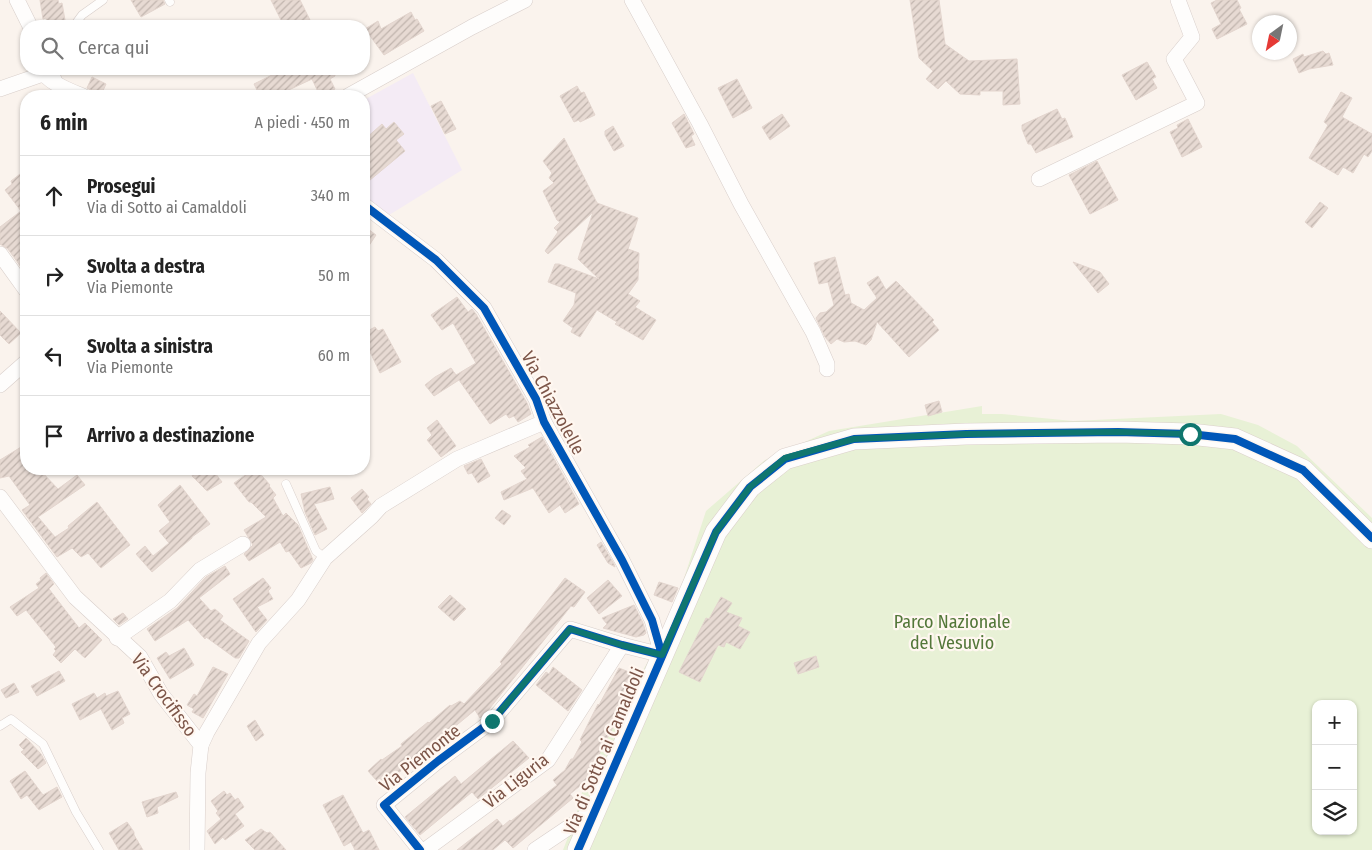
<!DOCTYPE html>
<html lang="it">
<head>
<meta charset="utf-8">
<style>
  body { margin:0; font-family:"Fira Sans Condensed",sans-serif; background:#f6f6f6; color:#222 }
  .controls { position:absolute; right:15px; bottom:15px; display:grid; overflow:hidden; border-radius:10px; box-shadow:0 1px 4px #0004 }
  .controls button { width:45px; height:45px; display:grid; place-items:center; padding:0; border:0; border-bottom:1px solid #e0e0e0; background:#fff; color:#222; font:25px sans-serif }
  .compass { position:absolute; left:1252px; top:15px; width:45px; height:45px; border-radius:50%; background:#fff; box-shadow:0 1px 4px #0004; rotate:213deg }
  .stop { position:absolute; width:15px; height:15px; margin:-11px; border:4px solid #0f766e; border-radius:50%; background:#fff }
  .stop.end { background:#0f766e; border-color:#fff; box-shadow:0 1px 5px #0008 }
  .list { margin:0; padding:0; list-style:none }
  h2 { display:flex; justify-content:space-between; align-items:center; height:65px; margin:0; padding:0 20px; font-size:21px }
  h2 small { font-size:16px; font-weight:400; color:#767676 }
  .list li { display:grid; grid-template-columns:32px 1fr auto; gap:15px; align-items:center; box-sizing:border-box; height:80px; padding:0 20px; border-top:1px solid #e0e0e0 }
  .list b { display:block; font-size:19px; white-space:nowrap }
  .list p { margin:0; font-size:16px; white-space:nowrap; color:#767676 }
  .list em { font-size:16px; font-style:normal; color:#767676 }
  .icon { flex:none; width:28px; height:28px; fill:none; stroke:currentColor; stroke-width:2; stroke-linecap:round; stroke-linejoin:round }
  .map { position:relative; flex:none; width:1372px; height:850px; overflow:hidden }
  .search { position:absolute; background:#fff; box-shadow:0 1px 4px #0004; left:20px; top:20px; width:350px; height:55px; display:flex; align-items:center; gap:12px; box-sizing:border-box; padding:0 18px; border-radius:20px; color:#767676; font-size:19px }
  .panel { position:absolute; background:#fff; box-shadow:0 1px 4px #0004; left:20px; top:90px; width:350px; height:385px; border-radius:20px }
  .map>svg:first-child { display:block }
  .education { fill:#f4ebf5 }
  .park { fill:#e8f1d6; fill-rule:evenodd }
  .building { fill:url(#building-hatch); stroke:#e3d5ce }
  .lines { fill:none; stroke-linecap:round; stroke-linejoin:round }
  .lane-casing { stroke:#d8ceca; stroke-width:9 }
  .street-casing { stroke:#d8ceca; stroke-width:16 }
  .secondary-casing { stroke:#dbd0cb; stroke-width:22 }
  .lane { stroke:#fefdfc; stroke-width:8 }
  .street { stroke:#fefdfc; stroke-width:15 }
  .secondary { stroke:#fefdfc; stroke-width:21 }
  .cycleway-casing { stroke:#fff7f0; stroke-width:11 }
  .cycleway { stroke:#0057b8; stroke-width:8 }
  .route { stroke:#0f766e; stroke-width:6 }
  .labels { text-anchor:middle; stroke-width:4.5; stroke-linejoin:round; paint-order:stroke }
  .street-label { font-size:18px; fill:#7c5548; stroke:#fff7f0 }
  .park-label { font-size:18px; fill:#537739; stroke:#fff7f0 }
</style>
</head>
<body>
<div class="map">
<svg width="1372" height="850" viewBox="0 0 1372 850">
  <defs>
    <pattern id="building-hatch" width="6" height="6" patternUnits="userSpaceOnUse" patternTransform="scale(1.25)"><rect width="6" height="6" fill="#e7dad3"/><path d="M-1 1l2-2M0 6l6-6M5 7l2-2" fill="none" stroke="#c0b4ad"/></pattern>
  </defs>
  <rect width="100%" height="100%" fill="#faf3ed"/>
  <!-- education -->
  <polygon class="education" points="413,73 462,170 389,215 364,197 364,100"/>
  <!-- park -->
  <path class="park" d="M982,406V414H1002L1073,421L1221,414L1258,425L1297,446L1372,518V850H563L575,819L585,781L639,677L668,627L706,511L765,460L829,431ZM1316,704H1353V831H1316Z"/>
  <!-- building -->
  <g class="building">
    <polygon points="40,0 58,0 59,4 62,3 66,26 48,26 46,18 43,19"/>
    <polygon points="131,0 163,0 165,4 141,17"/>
    <polygon points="271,0 300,0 313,26 284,26"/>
    <polygon points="910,0 939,0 945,44 969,61 1017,59 1020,104 1003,105 1003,91 980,91 980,95 960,94 946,81 938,89 926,79 933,71 919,58"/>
    <polygon points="1217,0 1237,0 1241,8 1239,9 1247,24 1217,39 1212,29 1221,24 1211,3"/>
    <polygon points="411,12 415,20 417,19 424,31 384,55 365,29 378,21 381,29"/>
    <polygon points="1323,51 1326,54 1329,53 1333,65 1309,69 1299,73 1293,59 1303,54 1304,57"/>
    <polygon points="1147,62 1156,77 1152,79 1157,88 1136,100 1122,75"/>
    <polygon points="274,69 333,69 335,76 330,79 335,89 320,96 312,79 276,96 260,96 254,84 276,73"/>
    <polygon points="92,77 106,84 101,95 87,88"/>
    <polygon points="737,79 752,108 733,118 718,88"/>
    <polygon points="577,86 581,93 584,92 595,115 580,122 579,120 574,122 560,96"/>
    <polygon points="1341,92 1352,98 1342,117 1372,134 1372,151 1368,157 1364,154 1353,173 1343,167 1338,175 1309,158 1328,125 1324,122"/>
    <polygon points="441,101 456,129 445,134 431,106"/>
    <polygon points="1057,109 1062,119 1065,118 1073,137 1036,153 1031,144 1028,144 1022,129 1022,125"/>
    <polygon points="684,114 694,134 691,136 695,145 686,148 672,123"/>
    <polygon points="782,114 790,126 770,140 762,127"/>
    <polygon points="1188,119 1202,147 1182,157 1170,132 1178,128 1177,125"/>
    <polygon points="394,122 404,134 396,140 405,151 364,185 364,140 382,124 386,129"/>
    <polygon points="613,126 624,146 614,151 605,135 605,131"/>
    <polygon points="564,138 597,203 638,218 628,249 639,253 638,280 628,294 640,301 635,307 656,320 643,340 615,324 617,322 597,310 580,337 571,332 573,328 563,321 574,305 576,293 548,282 555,264 559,264 599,279 578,259 593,212 548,254 545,251 558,232 554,228 560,222 557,220 543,191 554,183 549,178 552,173 543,161"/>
    <polygon points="1097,161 1118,200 1090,214 1069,175"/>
    <polygon points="20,174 26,184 26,274 8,249 0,244 0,227 21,211 5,190 12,184 11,181"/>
    <polygon points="1320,202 1328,208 1312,228 1305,222"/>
    <polygon points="364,226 376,235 364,253"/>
    <polygon points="835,257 845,295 849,294 851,303 864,310 877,298 867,283 878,276 886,290 896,281 934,320 932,322 939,330 909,357 877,322 871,340 866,345 855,341 844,342 837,339 831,344 825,337 816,318 820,313 826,312 834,305 828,282 819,284 814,263"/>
    <polygon points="1073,262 1100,272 1109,284 1098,293"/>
    <polygon points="457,297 468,312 472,309 476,314 527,403 531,414 518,422 514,416 509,418 506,414 490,424 459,380 434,396 425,385 435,377 451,368 456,375 476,363 453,323 442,330 431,315"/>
    <polygon points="0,311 21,333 9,344 0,335"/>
    <polygon points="375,327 378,331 383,329 401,362 380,373 364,339 364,333"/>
    <polygon points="939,401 942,412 928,416 925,405"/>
    <polygon points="437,420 456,446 441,457 427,440 432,435 427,428"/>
    <polygon points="542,437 579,504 565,513 560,505 549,513 533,488 504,500 501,492 527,479 521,471 526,468 514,456 530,447 528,445"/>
    <polygon points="26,444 26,469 39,469 58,489 77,475 85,485 38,517 55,537 69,528 68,526 97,502 130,545 101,568 88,553 81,557 72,548 57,557 22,510 30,505 9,476 0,478 0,460"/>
    <polygon points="481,459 490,476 478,483 472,473 468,474 464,466"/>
    <polygon points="197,469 212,469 222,482 207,491 192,476 193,474 192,472"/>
    <polygon points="254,469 256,469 270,485 269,486 276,495 273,498 283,516 286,513 298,525 313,560 311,563 301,568 289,551 286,552 280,542 249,561 244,554 253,545 244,530 266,517 251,502 249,502 234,483"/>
    <polygon points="180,485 210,524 192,537 192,538 152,572 136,554 145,546 153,556 169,543 159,531 170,522 158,505"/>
    <polygon points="330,487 334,499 314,504 327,529 315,535 305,512 301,494"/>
    <polygon points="362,489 369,497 367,499 371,504 362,513 351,498"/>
    <polygon points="502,510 511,516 504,525 495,518"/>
    <polygon points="601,542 614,564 615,567 608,563 597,545"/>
    <polygon points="225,566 230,574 199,598 211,611 215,609 223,616 220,620 249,641 239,658 235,658 206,637 205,639 188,620 155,641 147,629 177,608 206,577"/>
    <polygon points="46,573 54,584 49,589 79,628 85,623 102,640 85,658 75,649 61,663 53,655 56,651 54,649 56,647 26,610 17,616 10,607 39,588 36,584 41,580 40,578"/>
    <polygon points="263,578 271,588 268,591 273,599 257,607 267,620 256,632 233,599"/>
    <polygon points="565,578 585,592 574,607 571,606 486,713 480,718 475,710 385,784 381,780 378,782 368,771 381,759 382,760 402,746 401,744 428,722 429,723 450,705 451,706 460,701 464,704 502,664 500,662"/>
    <polygon points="608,580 622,596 599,614 587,598"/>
    <polygon points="659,582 678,588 672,602 654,595"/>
    <polygon points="450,595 466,609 454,621 438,607"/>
    <polygon points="721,597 732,603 726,612 742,618 738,626 750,632 740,649 726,642 724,647 718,645 700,682 679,672 706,618 709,619"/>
    <polygon points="634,605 643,623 646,633 644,635 636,637 603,628 607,624 602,618"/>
    <polygon points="123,613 128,619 119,625 113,619"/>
    <polygon points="184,648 194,665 170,679 157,658 166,652 169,656"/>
    <polygon points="816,656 819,667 798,674 794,663"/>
    <polygon points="213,667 228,674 203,718 192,712 194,709 187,705 194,694 197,696"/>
    <polygon points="553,667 582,690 568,711 536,685 546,672 549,674"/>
    <polygon points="619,668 639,676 585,782 570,794 573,798 513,848 505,840 493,850 457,850 497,819 503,826 510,820 511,821 557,785 553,780 565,770 571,759 573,759 582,742 580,740 598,704 599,705"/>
    <polygon points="59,671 65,681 37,696 31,686"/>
    <polygon points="14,683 19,692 6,698 1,690"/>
    <polygon points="118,691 130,714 122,718 124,723 112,730 101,709 80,720 72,704 94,693 97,698 105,693 106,696"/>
    <polygon points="255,720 264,735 256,741 247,726"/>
    <polygon points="26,738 41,754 46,763 38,769 21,752 24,750 19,745"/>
    <polygon points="513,741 529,758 478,799 472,792 420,835 405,817 455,776 461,784"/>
    <polygon points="25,771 43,795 57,787 62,797 39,810 27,795 21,799 10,781"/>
    <polygon points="224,791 227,795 230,793 235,800 238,798 244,807 235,814 244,826 225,840 223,837 215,844 207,831 221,819 216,813 218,811 211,801"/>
    <polygon points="176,792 178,797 157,807 158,813 147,817 142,802"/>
    <polygon points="343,795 363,833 369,830 379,850 355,850 351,842 344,846 323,805"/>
    <polygon points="127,822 134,832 134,835 143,850 119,850 109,833"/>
    <polygon points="261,829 267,833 270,832 286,850 255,850 245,840"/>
  </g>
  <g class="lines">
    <defs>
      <g id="lane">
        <polyline points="169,0 170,2"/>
        <polyline points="74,26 82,15 103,0"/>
        <polyline points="54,69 59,83"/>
        <polyline points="286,484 316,551 325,558"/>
        <polyline points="0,726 11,719 43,744 76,812 99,850"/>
      </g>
      <g id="street">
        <polyline points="17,0 30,26"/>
        <polyline points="632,0 700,124 741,204 813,332 827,364 827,369"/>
        <path d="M41,69C46,82 70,91 83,96"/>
        <polyline points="0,89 43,74"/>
        <polyline points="348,96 472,27 525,0"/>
        <polyline points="1039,179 1197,103 1174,59 1192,37 1178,0"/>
        <polyline points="364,205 436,260 484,308 536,399 544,422 622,560 652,620 662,655 622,645 570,629 492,721 438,761 384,805 420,850"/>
        <polyline points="0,254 26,290"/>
        <polyline points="0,385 26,362"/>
        <polyline points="0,497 75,597 140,657 161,694 201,745 198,773 197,850"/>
        <polyline points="117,638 170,601 200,570 243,544"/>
        <polyline points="201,745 207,732 259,643 298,600 325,558 371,517 381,506 457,459 544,422"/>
        <polyline points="425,850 548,760 622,645"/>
        <polyline points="535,850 596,809"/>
      </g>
      <polyline id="secondary" points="578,850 716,532 750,487 785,459 854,439 966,434 1118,432 1190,434 1235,439 1303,470 1372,538"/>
    </defs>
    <!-- lane casing -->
    <use href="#lane" class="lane-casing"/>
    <!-- street casing -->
    <use href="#street" class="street-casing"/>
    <!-- secondary casing -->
    <use href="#secondary" class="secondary-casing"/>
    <!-- lane -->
    <use href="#lane" class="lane"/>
    <!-- street -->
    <use href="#street" class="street"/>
    <!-- secondary -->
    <use href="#secondary" class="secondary"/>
    <defs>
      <g id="cycleway">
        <polyline points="364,205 436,260 484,308 536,399 544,422 622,560 652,620 662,655 622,645 570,629 492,721 438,761 384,805 420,850"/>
        <polyline points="578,850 716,532 750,487 785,459 854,439 966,434 1118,432 1190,434 1235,439 1303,470 1372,538"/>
      </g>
    </defs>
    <!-- cycleway casing -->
    <use href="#cycleway" class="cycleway-casing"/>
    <!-- cycleway -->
    <use href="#cycleway" class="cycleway"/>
  </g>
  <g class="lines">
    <!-- route -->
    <polyline class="route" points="492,721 570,629 622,645 662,655 716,532 750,487 785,458 854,439 966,434 1118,432 1190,434"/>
  </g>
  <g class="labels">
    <!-- street labels -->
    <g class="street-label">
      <text transform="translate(553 403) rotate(62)" y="6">Via Chiazzolelle</text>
      <text transform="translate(164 695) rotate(54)" y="6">Via Crocifisso</text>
      <text transform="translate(604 751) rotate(-67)" y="6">Via di Sotto ai Camaldoli</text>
      <text transform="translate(420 758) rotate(-38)" y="6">Via Piemonte</text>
      <text transform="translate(516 781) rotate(-38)" y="6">Via Liguria</text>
    </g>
    <!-- park labels -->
    <g class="park-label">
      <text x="952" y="628">Parco Nazionale<tspan x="952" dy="21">del Vesuvio</tspan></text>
    </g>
  </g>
</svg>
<div class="controls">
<button>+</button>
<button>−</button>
<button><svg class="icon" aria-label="layers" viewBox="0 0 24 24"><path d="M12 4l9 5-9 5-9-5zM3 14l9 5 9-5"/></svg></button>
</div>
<svg class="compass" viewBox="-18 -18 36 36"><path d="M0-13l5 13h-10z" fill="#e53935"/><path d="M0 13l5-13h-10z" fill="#767676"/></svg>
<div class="stop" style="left:1190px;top:434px"></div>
<div class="stop end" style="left:492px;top:721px"></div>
<div class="search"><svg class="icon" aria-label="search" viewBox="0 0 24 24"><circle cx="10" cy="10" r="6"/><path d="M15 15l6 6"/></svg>Cerca qui</div>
<section class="panel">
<h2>6 min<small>A piedi · 450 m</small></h2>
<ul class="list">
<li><svg class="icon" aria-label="ahead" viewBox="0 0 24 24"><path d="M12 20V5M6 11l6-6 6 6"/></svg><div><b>Prosegui</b><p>Via di Sotto ai Camaldoli</p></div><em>340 m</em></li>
<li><svg class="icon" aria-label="right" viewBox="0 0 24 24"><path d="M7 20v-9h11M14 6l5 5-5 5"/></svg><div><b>Svolta a destra</b><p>Via Piemonte</p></div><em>50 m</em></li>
<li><svg class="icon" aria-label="left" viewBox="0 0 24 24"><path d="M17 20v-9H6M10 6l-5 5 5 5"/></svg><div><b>Svolta a sinistra</b><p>Via Piemonte</p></div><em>60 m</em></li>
<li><svg class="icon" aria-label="arrive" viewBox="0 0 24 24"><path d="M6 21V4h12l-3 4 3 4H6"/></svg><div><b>Arrivo a destinazione</b></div></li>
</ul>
</section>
</div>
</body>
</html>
